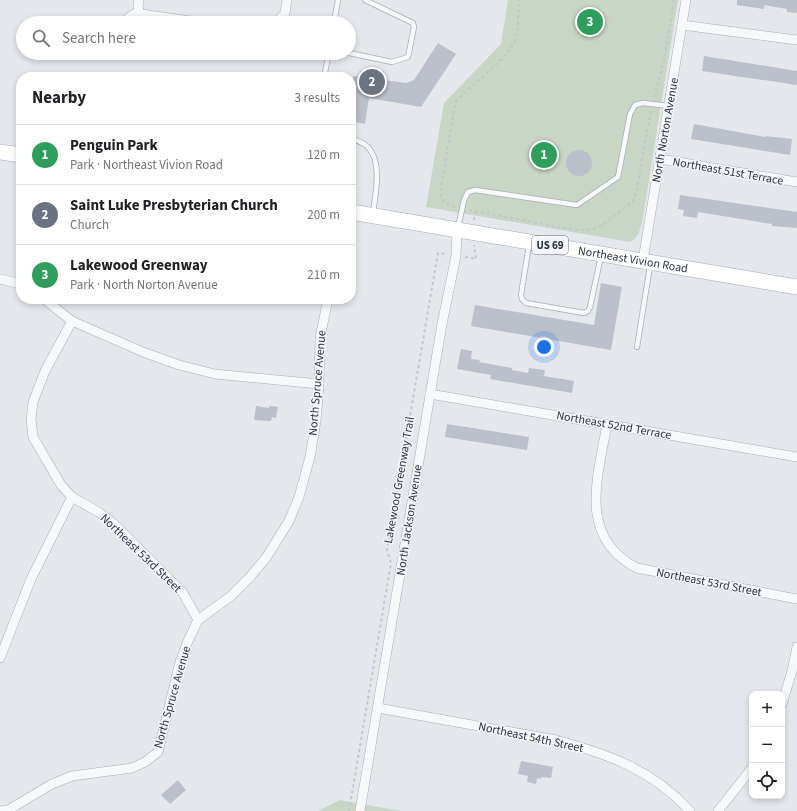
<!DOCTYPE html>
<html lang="en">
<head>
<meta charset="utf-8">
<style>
  body { margin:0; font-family:"Source Sans 3",sans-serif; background:#f2f2f2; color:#202124 }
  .controls { position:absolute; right:12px; bottom:12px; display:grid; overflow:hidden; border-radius:8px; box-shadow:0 2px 6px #0003 }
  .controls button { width:36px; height:36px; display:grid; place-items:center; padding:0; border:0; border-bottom:1px solid #e0e0e0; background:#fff; color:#202124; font:20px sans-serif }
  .you { position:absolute; left:544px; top:347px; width:14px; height:14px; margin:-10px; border:3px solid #fff; border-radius:50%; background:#1a73e8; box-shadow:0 0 0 6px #1a73e833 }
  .badge { display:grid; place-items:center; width:26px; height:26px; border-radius:50%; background:#d93025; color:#fff; font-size:13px; font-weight:700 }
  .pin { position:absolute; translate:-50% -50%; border:2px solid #fff; box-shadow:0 1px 4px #0006 }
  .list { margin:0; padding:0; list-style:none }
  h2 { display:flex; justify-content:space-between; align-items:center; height:52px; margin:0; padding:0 16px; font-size:17px }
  h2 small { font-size:13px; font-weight:400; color:#757577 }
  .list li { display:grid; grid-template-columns:26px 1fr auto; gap:12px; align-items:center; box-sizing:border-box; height:60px; padding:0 16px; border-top:1px solid #e0e0e0 }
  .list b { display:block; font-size:15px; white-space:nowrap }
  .list p { margin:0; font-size:13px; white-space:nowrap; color:#757577 }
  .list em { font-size:13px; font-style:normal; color:#757577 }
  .icon { flex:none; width:22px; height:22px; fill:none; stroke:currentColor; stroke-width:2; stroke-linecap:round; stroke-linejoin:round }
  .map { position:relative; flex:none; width:797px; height:811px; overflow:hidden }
  .search { position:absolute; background:#fff; box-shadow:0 2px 6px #0003; left:16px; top:16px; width:340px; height:44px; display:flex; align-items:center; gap:10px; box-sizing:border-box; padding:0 14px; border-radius:22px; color:#757577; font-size:15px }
  .panel { position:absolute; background:#fff; box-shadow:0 2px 6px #0003; left:16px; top:72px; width:340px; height:232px; border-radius:16px }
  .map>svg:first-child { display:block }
  .green { fill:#c9d6c5 }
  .building { fill:#bbc0ca }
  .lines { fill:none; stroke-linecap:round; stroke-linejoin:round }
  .lane-casing { stroke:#a9aeb7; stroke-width:6 }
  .street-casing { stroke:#a9aeb7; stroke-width:10 }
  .primary-casing { stroke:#a3abb8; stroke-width:16 }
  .path { stroke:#c2c5cb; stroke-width:2; stroke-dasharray:3 3; stroke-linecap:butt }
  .lane { stroke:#f7f8fa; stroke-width:4.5 }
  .street { stroke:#f7f8fa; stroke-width:9 }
  .primary { stroke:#fff; stroke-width:15 }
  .labels { text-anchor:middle; stroke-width:3; stroke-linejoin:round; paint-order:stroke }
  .shield { fill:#f4f6f9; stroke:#676e7b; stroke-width:1 }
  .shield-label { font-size:11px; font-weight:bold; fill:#2b3445 }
  .street-label { font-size:12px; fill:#2b3445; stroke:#f4f6f9 }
</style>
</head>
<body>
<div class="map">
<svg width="797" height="811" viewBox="0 0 797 811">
  <rect width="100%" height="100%" fill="#e4e7ec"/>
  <!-- green -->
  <g class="green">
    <path d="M508,0H678L642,223C639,232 638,238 630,242L426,207L444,103L501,44Z"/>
    <polygon points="340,800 401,811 318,811"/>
  </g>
  <!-- building -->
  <g class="building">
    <polygon points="737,0 797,0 797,13 787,12 787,9 764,5 764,9 737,5"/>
    <polygon points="438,43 456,54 421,107 369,98 365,124 351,121 351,85 353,76 406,83 414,80"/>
    <polygon points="704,56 797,71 797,85 702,71"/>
    <polygon points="694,124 766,137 766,136 792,139 790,155 691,139"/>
    <circle cx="579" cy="163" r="13"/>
    <polygon points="680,195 797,212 797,228 772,226 772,224 698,212 697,218 683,216 684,210 678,209"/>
    <polygon points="601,283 622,287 611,350 471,326 475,305 594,325"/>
    <polygon points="461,349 472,351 471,359 480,360 479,362 512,368 512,370 528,373 529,368 545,370 544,376 574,381 572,393 490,379 491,375 457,369"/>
    <polygon points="256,406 269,408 269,406 278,407 276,418 272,417 271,421 254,420"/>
    <polygon points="447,424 529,437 527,450 445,437"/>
    <polygon points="521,761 553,767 551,778 541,777 541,779 537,778 536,784 527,782 528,776 518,774"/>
    <polygon points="178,780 186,790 170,804 161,795"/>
  </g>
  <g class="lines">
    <defs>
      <g id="lane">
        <polyline points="334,23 338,0"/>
        <polyline points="349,53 392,62 408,57 414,27 413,23 365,0"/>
        <polyline points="324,77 329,53"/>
        <path d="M351,138C356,140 364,143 368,147C383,163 375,195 373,214"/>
        <polyline points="458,228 464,200 468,192 475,190 577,205 618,177 630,114 635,105 643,103 669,106"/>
        <polyline points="529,245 521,295 522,299 526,303 584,313 588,311 590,307 601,256"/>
        <polyline points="637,347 650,266"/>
      </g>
      <g id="street">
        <polyline points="139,11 141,14 204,23"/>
        <polyline points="139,11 138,6 139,0"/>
        <polyline points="128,18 139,11"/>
        <polyline points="276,23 285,13 287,0"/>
        <polyline points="682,25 797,40"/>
        <polyline points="660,159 797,182"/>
        <polyline points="643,260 686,0"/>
        <polyline points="0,279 21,284"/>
        <polyline points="44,299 72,321 143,352 179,365 215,374 319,384"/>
        <polyline points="72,321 45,371 33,402 31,419 33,437 61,485 72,497 100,513 113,523 183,593 198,620"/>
        <polyline points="430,394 797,457"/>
        <path d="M607,424C598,477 577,537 637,568L797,599"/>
        <polyline points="0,658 31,579 72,497"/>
        <polyline points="782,704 792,671 797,647"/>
        <path d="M378,708L556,740C608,754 653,770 690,811"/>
        <polyline points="0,811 8,810 52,784 72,776 132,768 145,762 158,752 180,662 188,641 198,620 231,596 249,578 266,558 289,521 299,497 310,457 316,421 319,384 320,338 328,299"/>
        <polyline points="360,811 442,324 456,256 457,230"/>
        <polyline points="718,811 752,768"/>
      </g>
      <g id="primary">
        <polyline points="0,152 21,155"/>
        <path id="s1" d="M351,212L797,287"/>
      </g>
    </defs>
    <!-- lane casing -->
    <use href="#lane" class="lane-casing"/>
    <!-- street casing -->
    <use href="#street" class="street-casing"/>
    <!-- primary casing -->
    <use href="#primary" class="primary-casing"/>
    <!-- path -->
    <g class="path">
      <polyline points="654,97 664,60 674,0"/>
      <path d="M455,207L444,202L441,196V187L454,109L457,100C474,83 505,62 515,40C520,28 517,13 520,0"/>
      <polyline points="469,210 570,229 587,230 596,228 607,222 633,201 636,193 651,110"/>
      <polyline points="474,220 475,211"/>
      <polyline points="465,257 476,259 474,245"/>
      <polyline points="349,811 391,563 387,550 438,253 447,254"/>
    </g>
    <!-- lane -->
    <use href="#lane" class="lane"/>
    <!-- street -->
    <use href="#street" class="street"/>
    <!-- primary -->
    <use href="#primary" class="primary"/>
  </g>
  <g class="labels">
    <!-- shield labels -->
    <rect class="shield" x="532" y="236" width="36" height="18" rx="3"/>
    <g class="shield-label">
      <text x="550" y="249">US 69</text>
    </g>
    <!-- street labels -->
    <g class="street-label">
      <text transform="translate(665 130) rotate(-80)" y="4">North Norton Avenue</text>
      <text transform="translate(728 171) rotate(10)" y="4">Northeast 51st Terrace</text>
      <text dy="4" stroke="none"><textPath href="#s1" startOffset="286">Northeast Vivion Road</textPath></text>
      <text transform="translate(317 383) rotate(-85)" y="4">North Spruce Avenue</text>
      <text transform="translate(614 425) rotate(10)" y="4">Northeast 52nd Terrace</text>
      <text transform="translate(399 480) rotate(-80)" y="4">Lakewood Greenway Trail</text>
      <text transform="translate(409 520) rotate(-81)" y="4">North Jackson Avenue</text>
      <text transform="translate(141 553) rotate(44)" y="4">Northeast 53rd Street</text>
      <text transform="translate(709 582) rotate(11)" y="4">Northeast 53rd Street</text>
      <text transform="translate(172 697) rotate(-74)" y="4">North Spruce Avenue</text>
      <text transform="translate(531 737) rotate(12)" y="4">Northeast 54th Street</text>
    </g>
  </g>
</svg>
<div class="controls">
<button>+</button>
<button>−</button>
<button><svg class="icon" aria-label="locate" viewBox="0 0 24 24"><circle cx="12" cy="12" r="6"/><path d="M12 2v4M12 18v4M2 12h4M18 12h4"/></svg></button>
</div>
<div class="you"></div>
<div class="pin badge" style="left:544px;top:155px;background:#2e9e5b">1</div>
<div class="pin badge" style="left:372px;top:82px;background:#6b7280">2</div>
<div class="pin badge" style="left:590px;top:22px;background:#2e9e5b">3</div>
<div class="search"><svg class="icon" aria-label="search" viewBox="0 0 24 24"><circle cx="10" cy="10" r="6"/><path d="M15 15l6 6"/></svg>Search here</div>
<section class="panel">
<h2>Nearby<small>3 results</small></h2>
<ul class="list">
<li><span class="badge" style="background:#2e9e5b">1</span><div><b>Penguin Park</b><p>Park · Northeast Vivion Road</p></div><em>120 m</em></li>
<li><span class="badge" style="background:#6b7280">2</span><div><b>Saint Luke Presbyterian Church</b><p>Church</p></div><em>200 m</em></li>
<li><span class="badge" style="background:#2e9e5b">3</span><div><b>Lakewood Greenway</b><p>Park · North Norton Avenue</p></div><em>210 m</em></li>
</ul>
</section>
</div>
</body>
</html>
